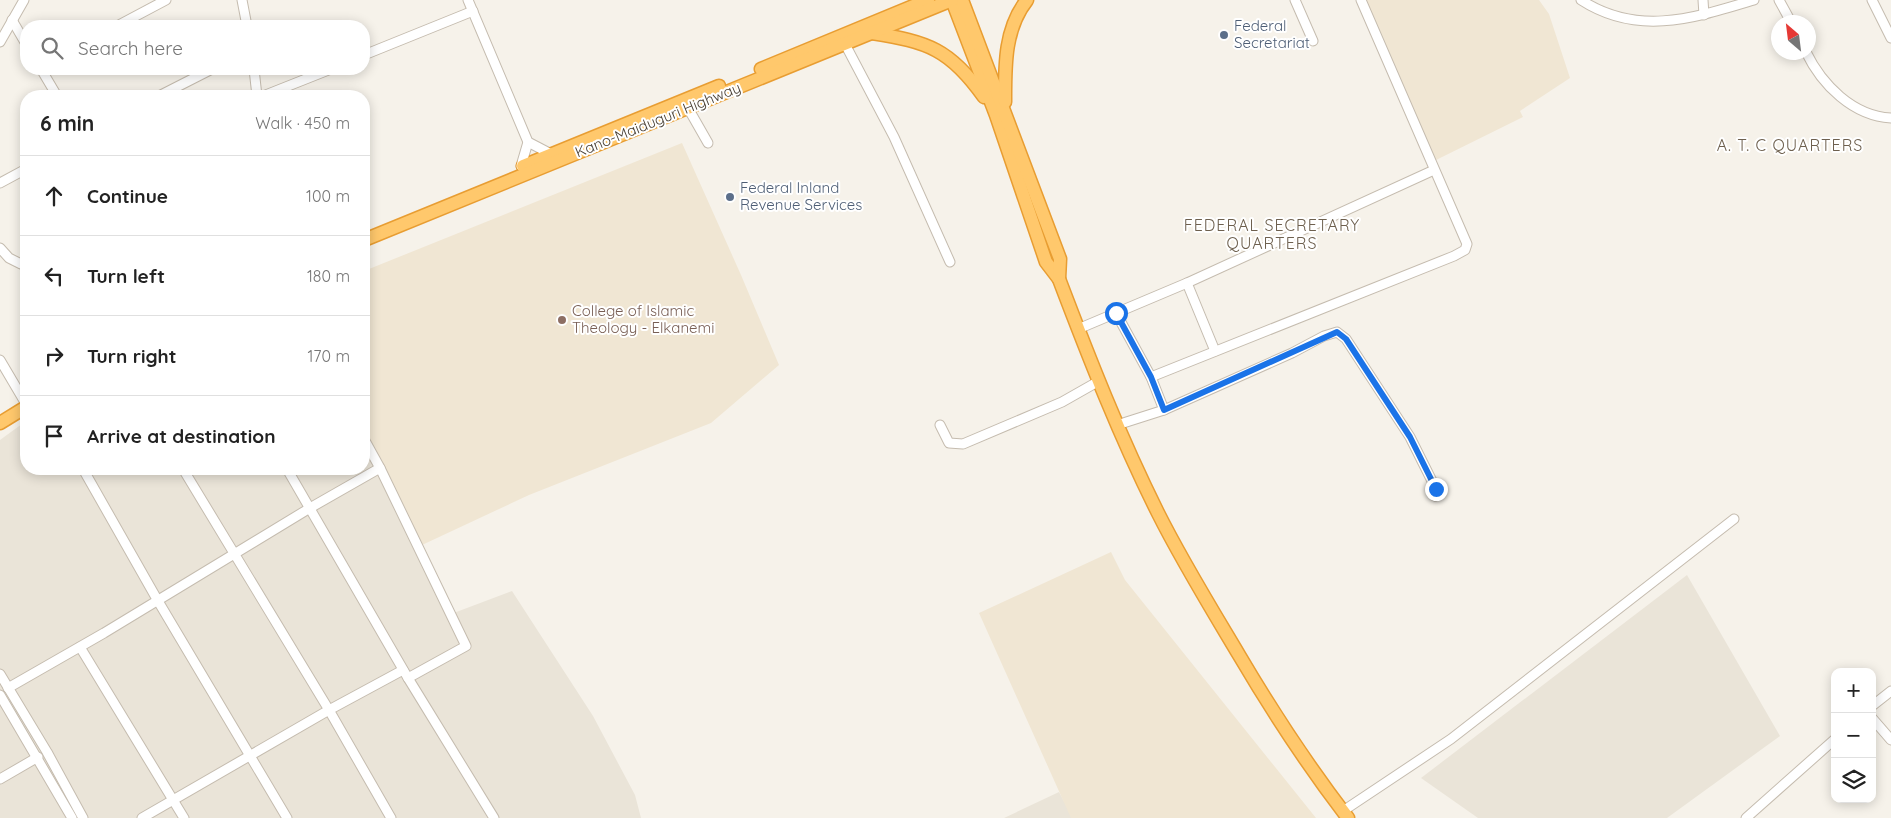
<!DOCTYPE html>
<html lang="en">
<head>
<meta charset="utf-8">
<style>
  body { margin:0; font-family:Quicksand,sans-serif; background:#f6f6f6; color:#222 }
  .controls { position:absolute; right:15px; bottom:15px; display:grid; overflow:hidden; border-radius:10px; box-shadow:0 2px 12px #0003 }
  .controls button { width:45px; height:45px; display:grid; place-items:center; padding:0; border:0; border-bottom:1px solid #e0e0e0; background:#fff; color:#222; font:25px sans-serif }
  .compass { position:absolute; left:1771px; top:15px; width:45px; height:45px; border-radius:50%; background:#fff; box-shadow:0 2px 12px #0003; rotate:332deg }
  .stop { position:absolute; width:15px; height:15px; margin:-11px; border:4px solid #1a73e8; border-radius:50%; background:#fff }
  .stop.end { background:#1a73e8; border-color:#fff; box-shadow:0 1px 5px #0008 }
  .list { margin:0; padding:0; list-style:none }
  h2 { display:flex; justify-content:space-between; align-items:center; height:65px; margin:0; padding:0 20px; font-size:21px }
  h2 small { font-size:16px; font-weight:400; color:#767676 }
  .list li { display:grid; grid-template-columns:32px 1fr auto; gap:15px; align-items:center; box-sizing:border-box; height:80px; padding:0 20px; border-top:1px solid #e0e0e0 }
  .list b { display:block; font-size:19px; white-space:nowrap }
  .list em { font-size:16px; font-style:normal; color:#767676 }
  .icon { flex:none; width:28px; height:28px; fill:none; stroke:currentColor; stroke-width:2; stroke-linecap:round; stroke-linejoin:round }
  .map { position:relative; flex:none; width:1891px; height:818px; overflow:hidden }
  .search { position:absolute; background:#fff; box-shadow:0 2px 12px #0003; left:20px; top:20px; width:350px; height:55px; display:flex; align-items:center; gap:12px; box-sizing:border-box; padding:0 18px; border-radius:20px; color:#767676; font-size:19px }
  .panel { position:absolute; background:#fff; box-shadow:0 2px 12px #0003; left:20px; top:90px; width:350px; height:385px; border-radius:20px }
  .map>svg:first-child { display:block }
  .residential { fill:#eae4d8 }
  .education { fill:#f0e6d3 }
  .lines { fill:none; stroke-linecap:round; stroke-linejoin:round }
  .minor-casing { stroke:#c5bcaf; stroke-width:11 }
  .highway-casing { stroke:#e89d32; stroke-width:15 }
  .minor { stroke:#fff; stroke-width:9 }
  .highway { stroke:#ffc86c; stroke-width:12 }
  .route { stroke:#1a73e8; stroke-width:6 }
  .service-dot { fill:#5c6f8a; stroke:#fff; stroke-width:2 }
  .education-dot { fill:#8d6e63; stroke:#fff; stroke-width:2 }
  .labels { text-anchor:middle; stroke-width:4; stroke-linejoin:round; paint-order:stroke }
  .service-label { font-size:15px; fill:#4e5e75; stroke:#fff; text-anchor:start }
  .street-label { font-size:15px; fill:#4b4237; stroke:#fff }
  .education-label { font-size:15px; fill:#785e54; stroke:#fff; text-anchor:start }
  .neighbourhood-label { font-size:16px; letter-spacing:1px; fill:#6e604e; stroke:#fff }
</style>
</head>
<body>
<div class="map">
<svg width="1891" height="818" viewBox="0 0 1891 818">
  <rect width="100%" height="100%" fill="#f6f2ea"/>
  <!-- residential -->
  <g class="residential">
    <polygon points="26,421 26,469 364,469 364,427 422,545 451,614 512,591 593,716 635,795 641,818 0,818 0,440"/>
    <polygon points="1687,575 1780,736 1667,818 1478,818 1421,778"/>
    <polygon points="1059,792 1073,818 1004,818"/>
  </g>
  <!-- education -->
  <g class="education">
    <polygon points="1365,0 1539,0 1549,14 1570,78 1520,111 1523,117 1432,162"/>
    <polygon points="682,143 741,275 779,365 711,423 529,495 422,545 364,427 364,271"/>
    <polygon points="1111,552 1125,580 1316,818 1071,818 979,613"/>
  </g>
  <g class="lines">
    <defs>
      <g id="minor">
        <polyline points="242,0 247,26"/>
        <polyline points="468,0 528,142 551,154"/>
        <polyline points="1295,0 1313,41"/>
        <path d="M1581,0C1638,37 1694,18 1754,0"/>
        <polyline points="1703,0 1704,15"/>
        <polyline points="1779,0 1791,22"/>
        <polyline points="1872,0 1891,38"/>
        <polyline points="12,20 26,44"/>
        <polyline points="117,26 166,0"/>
        <polyline points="0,42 24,0"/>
        <polyline points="845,44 894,137 950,262"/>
        <path d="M1806,52C1822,85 1853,116 1891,118"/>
        <polyline points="364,55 473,11"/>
        <polyline points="41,69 57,96"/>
        <polyline points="254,69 257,96"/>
        <polyline points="159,96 212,69"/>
        <polyline points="263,96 331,69"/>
        <polyline points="688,108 708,143"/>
        <polyline points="521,166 528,142"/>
        <polyline points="0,183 26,169"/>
        <polyline points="0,248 9,258 21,264 26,263"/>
        <polyline points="1187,283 1215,351"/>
        <polyline points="1116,313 1151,377 1164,410"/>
        <polyline points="1078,329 1187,283 1434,170"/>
        <polyline points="0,360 26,404"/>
        <polyline points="1151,377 1454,256 1465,250 1467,244 1361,0"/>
        <polyline points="940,425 949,443 963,444 1062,402 1099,381"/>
        <polyline points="1117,425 1164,410 1292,353 1324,336 1337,332 1346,339 1410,437 1436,489 1435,496"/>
        <polyline points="364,439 380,468 466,646 408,678"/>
        <polyline points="83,469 158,601 287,818"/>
        <polyline points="183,469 329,710 391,818"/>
        <polyline points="287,469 408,678 494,818"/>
        <polyline points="80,647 184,818"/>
        <polyline points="0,674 47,752 83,818"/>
        <polyline points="8,688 104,633 310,508 380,468"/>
        <polyline points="0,695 72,818"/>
        <polyline points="1872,706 1891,691"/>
        <polyline points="1872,718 1891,740"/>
        <polyline points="0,779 38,757"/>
        <polyline points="1343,811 1451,739 1734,519"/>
        <polyline points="142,818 329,710 403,670"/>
        <polyline points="1746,818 1835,739"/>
      </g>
      <g id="highway">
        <path d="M952,0L996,115L1046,262L1059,279C1089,358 1120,437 1158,513C1182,561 1211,608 1239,655C1272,711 1308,766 1348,818"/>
        <polyline points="962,0 1060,259 1059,279"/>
        <path d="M872,33C928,42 950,49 984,97"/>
        <polyline points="761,69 928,0"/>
        <path d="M1005,102C1005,67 1004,29 1027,0"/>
        <polyline points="523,166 719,86"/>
        <polyline points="364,240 952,0"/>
        <polyline points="0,423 26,407"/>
      </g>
    </defs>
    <!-- minor casing -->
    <use href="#minor" class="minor-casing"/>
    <!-- highway casing -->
    <use href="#highway" class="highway-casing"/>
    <!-- minor -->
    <use href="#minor" class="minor"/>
    <!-- highway -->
    <use href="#highway" class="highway"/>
  </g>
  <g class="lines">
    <!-- route -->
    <polyline class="route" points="1116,313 1151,377 1164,410 1337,332 1346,339 1410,437 1436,489"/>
  </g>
  <!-- markers -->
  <g class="service-dot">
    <circle cx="1224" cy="35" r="5"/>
    <circle cx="730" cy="197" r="5"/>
  </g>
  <circle class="education-dot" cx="562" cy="320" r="5"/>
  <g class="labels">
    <!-- service labels -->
    <g class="service-label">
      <text x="1234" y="31">Federal<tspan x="1234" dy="17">Secretariat</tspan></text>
      <text x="740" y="193">Federal Inland<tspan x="740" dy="17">Revenue Services</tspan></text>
    </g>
    <!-- street labels -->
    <g class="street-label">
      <text transform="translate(658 120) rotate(-22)" y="5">Kano-Maiduguri Highway</text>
    </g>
    <!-- education labels -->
    <g class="education-label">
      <text x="572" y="316">College of Islamic<tspan x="572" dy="17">Theology - Elkanemi</tspan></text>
    </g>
    <!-- neighbourhood labels -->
    <g class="neighbourhood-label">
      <text x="1790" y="151">A. T. C QUARTERS</text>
      <text x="1272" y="231">FEDERAL SECRETARY<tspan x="1272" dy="18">QUARTERS</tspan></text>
    </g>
  </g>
</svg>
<div class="controls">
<button>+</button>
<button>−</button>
<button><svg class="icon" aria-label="layers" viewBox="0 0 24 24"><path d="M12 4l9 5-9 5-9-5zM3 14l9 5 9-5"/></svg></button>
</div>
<svg class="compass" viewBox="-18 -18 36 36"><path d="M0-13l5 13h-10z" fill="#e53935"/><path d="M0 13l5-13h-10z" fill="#767676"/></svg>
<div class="stop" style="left:1116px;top:313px"></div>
<div class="stop end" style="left:1436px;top:489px"></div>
<div class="search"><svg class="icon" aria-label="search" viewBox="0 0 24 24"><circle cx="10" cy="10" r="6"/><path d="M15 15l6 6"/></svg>Search here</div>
<section class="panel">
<h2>6 min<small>Walk · 450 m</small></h2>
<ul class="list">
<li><svg class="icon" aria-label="ahead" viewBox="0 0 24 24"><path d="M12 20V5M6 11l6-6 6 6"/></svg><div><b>Continue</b></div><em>100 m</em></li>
<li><svg class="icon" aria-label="left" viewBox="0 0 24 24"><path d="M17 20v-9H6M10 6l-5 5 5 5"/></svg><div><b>Turn left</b></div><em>180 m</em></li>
<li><svg class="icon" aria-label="right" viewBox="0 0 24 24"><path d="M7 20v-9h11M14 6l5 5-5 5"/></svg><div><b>Turn right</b></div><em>170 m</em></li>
<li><svg class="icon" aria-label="arrive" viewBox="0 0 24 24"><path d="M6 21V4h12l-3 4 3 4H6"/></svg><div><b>Arrive at destination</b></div></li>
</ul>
</section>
</div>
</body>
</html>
